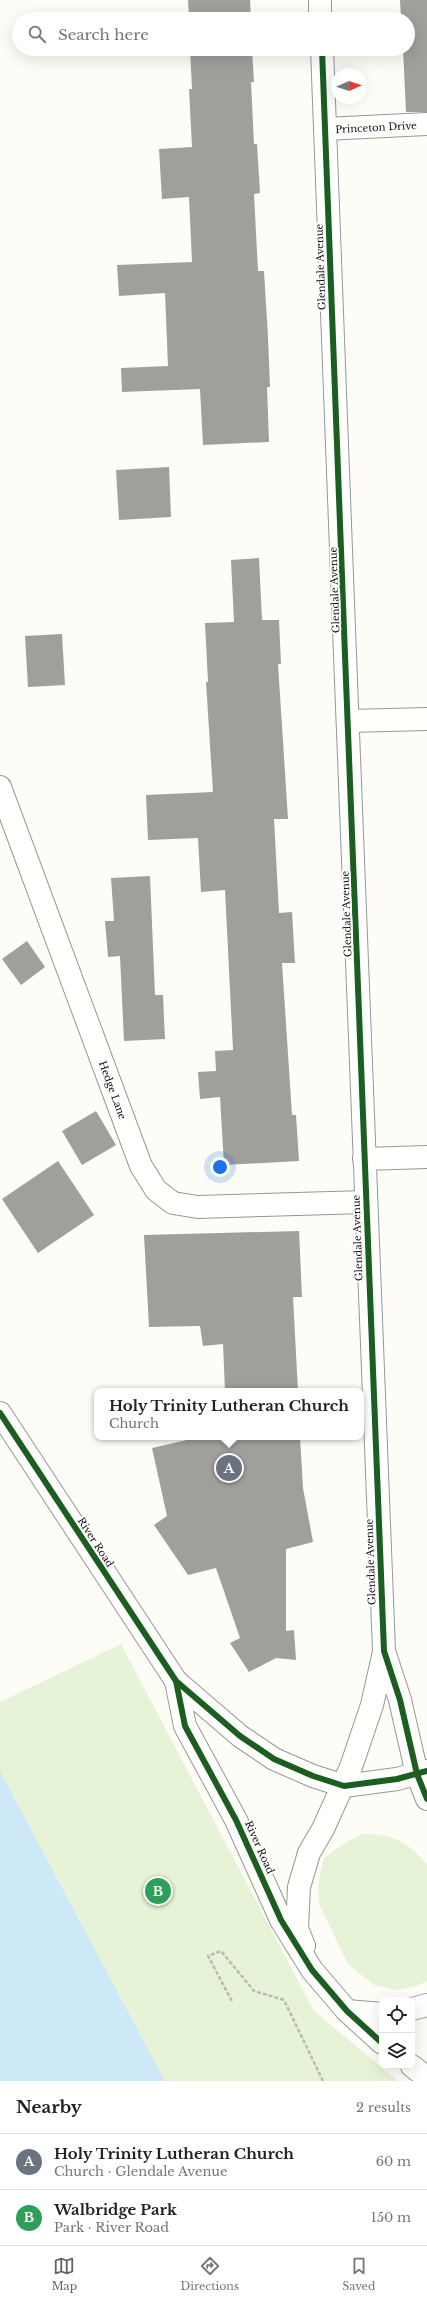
<!DOCTYPE html>
<html lang="en">
<head>
<meta charset="utf-8">
<style>
  body { margin:0; font-family:"Libre Baskerville",serif; background:#f2f2f2; color:#222 }
  .controls { position:absolute; right:12px; bottom:12px; display:grid; overflow:hidden; border-radius:8px; box-shadow:0 4px 16px #0002 }
  .controls button { width:36px; height:36px; display:grid; place-items:center; padding:0; border:0; border-bottom:1px solid #e0e0e0; background:#fff; color:#222; font:20px sans-serif }
  .compass { position:absolute; left:331px; top:68px; width:36px; height:36px; border-radius:50%; background:#fff; box-shadow:0 4px 16px #0002; rotate:87deg }
  .you { position:absolute; left:220px; top:1167px; width:14px; height:14px; margin:-10px; border:3px solid #fff; border-radius:50%; background:#1a73e8; box-shadow:0 0 0 6px #1a73e833 }
  .badge { display:grid; place-items:center; width:26px; height:26px; border-radius:50%; background:#646362; color:#fff; font-size:13px; font-weight:700 }
  .pin { position:absolute; translate:-50% -50%; border:2px solid #fff; box-shadow:0 1px 4px #0006 }
  .popup { position:absolute; left:94px; top:1388px; width:270px; height:52px; box-sizing:border-box; display:grid; place-content:center; border-radius:8px; background:#fff; filter:drop-shadow(0 1px 3px #0005); font-size:13px; white-space:nowrap; color:#767676 }
  .popup b { font-size:15px; color:#222 }
  .popup::after { content:''; position:absolute; left:50%; top:100%; margin-left:-8px; border:8px solid transparent; border-top-color:#fff }
  .list { margin:0; padding:0; list-style:none }
  h2 { display:flex; justify-content:space-between; align-items:center; height:52px; margin:0; padding:0 16px; font-size:17px }
  h2 small { font-size:13px; font-weight:400; color:#767676 }
  .list li { display:grid; grid-template-columns:26px 1fr auto; gap:12px; align-items:center; box-sizing:border-box; height:56px; padding:0 16px; border-top:1px solid #e0e0e0 }
  .list b { display:block; font-size:15px; white-space:nowrap }
  .list p { margin:0; font-size:13px; white-space:nowrap; color:#767676 }
  .list em { font-size:13px; font-style:normal; color:#767676 }
  .icon { flex:none; width:22px; height:22px; fill:none; stroke:currentColor; stroke-width:2; stroke-linecap:round; stroke-linejoin:round }
  .map { position:relative; flex:none; width:427px; height:2081px; overflow:hidden }
  .search { position:absolute; background:#fff; box-shadow:0 4px 16px #0002; left:12px; right:12px; top:12px; height:44px; display:flex; align-items:center; gap:10px; box-sizing:border-box; padding:0 14px; border-radius:22px; color:#767676; font-size:15px }
  .sheet { height:164px; background:#fff }
  nav { display:flex; justify-content:space-around; align-items:center; box-sizing:border-box; height:56px; border-top:1px solid #e0e0e0; background:#fff; font-size:11px; color:#767676 }
  nav a { display:grid; justify-items:center; gap:2px }
  nav .on { color:#646362 }
  .map>svg:first-child { display:block }
  .green { fill:#e7f3d7 }
  .water { fill:#cde8f7 }
  .building { fill:#a19f9c }
  .lines { fill:none; stroke-linecap:round; stroke-linejoin:round }
  .minor-casing { stroke:#979795; stroke-width:24 }
  .tertiary-casing { stroke:#979795; stroke-width:24 }
  .path { stroke:#b9b9b8; stroke-width:2.5; stroke-dasharray:4 2; stroke-linecap:butt }
  .minor { stroke:#fffffe; stroke-width:22 }
  .tertiary { stroke:#fffffe; stroke-width:22 }
  .cycleway-casing { stroke:#fff; stroke-width:8 }
  .cycleway { stroke:#1b5e20; stroke-width:6 }
  .labels { text-anchor:middle; stroke-width:4; stroke-linejoin:round; paint-order:stroke }
  .street-label { font-size:10px; fill:#111; stroke:#fff }
</style>
</head>
<body>
<div class="map">
<svg width="427" height="2081" viewBox="0 0 427 2081">
  <rect width="100%" height="100%" fill="#fdfcf7"/>
  <!-- green -->
  <g class="green">
    <polygon points="121,1644 314,2011 398,2081 165,2081 0,1771 0,1702"/>
    <path d="M362,1834C392,1834 408,1841 427,1865V1981L417,1986L397,1990L374,1985L348,1964L319,1904L318,1884L324,1858L345,1843Z"/>
  </g>
  <!-- water -->
  <polygon class="water" points="0,1771 165,2081 0,2081"/>
  <!-- building -->
  <g class="building">
    <polygon points="188,0 250,0 251,19 189,19"/>
    <polygon points="400,0 427,0 427,112 406,112 403,49 408,49 408,19 401,19"/>
    <polygon points="190,49 252,49 254,82 251,82 254,144 257,144 260,193 254,194 258,271 264,271 268,337 270,387 267,387 269,442 203,445 200,389 122,392 121,368 168,366 165,293 119,296 117,265 192,262 189,197 162,199 159,149 192,147 189,89 192,89"/>
    <polygon points="169,467 171,517 119,520 116,470"/>
    <polygon points="259,558 262,620 279,620 281,664 278,664 288,819 274,819 279,913 292,912 295,963 282,963 292,1115 296,1115 299,1161 224,1165 220,1097 200,1099 198,1072 216,1071 215,1051 233,1050 225,890 201,892 198,838 148,840 146,795 213,792 206,682 208,682 205,623 234,622 231,560"/>
    <polygon points="62,634 65,685 28,687 25,636"/>
    <polygon points="150,876 155,995 163,995 165,1039 124,1041 120,956 108,957 105,921 114,921 111,878"/>
    <polygon points="27,941 45,967 21,985 2,959"/>
    <polygon points="96,1111 116,1145 82,1165 62,1131"/>
    <polygon points="58,1161 94,1215 38,1253 2,1199"/>
    <polygon points="299,1231 302,1297 293,1297 298,1391 225,1391 223,1344 203,1346 200,1326 149,1327 144,1235"/>
    <polygon points="200,1437 300,1437 303,1488 313,1542 286,1549 286,1631 294,1630 296,1660 276,1658 249,1672 230,1643 240,1638 216,1568 188,1575 154,1525 167,1516 152,1448"/>
  </g>
  <g class="lines">
    <defs>
      <g id="minor">
        <polyline points="325,129 427,124"/>
        <polyline points="349,721 427,719"/>
        <polyline points="0,787 141,1166 156,1190 173,1203 198,1207 365,1202"/>
        <polyline points="364,1159 427,1157"/>
      </g>
      <g id="tertiary">
        <polyline points="320,0 320,19"/>
        <path d="M322,49C343,583 361,1117 384,1651L400,1700L417,1774L427,1799"/>
        <polyline points="0,1413 176,1681 240,1736 274,1759 313,1776 344,1786 397,1779 427,1771"/>
        <polyline points="176,1681 185,1726 236,1820 281,1920 312,1970 347,2011 382,2043"/>
        <polyline points="304,1946 297,1928 299,1887 309,1853 323,1829 351,1767 372,1705 384,1652"/>
        <polyline points="412,2009 427,2005"/>
        <polyline points="347,2011 382,2014"/>
        <polyline points="412,2066 427,2078"/>
      </g>
    </defs>
    <!-- minor casing -->
    <use href="#minor" class="minor-casing"/>
    <!-- tertiary casing -->
    <use href="#tertiary" class="tertiary-casing"/>
    <!-- path -->
    <polyline class="path" points="232,2001 208,1956 221,1951 254,1991 284,2000 323,2081"/>
    <!-- minor -->
    <use href="#minor" class="minor"/>
    <!-- tertiary -->
    <use href="#tertiary" class="tertiary"/>
    <defs>
      <g id="cycleway">
        <path d="M322,49C343,583 361,1117 384,1651L400,1700L417,1774L427,1799"/>
        <polyline points="0,1413 176,1681 240,1736 274,1759 313,1776 344,1786 397,1779 427,1771"/>
        <polyline points="176,1681 185,1726 236,1820 281,1920 312,1970 347,2011 382,2043"/>
      </g>
    </defs>
    <!-- cycleway casing -->
    <use href="#cycleway" class="cycleway-casing"/>
    <!-- cycleway -->
    <use href="#cycleway" class="cycleway"/>
  </g>
  <g class="labels">
    <!-- street labels -->
    <g class="street-label">
      <text transform="translate(376 127) rotate(-3)" y="4">Princeton Drive</text>
      <text transform="translate(320 267) rotate(-92)" y="4">Glendale Avenue</text>
      <text transform="translate(334 590) rotate(-92)" y="4">Glendale Avenue</text>
      <text transform="translate(346 914) rotate(-92)" y="4">Glendale Avenue</text>
      <text transform="translate(113 1090) rotate(70)" y="4">Hedge Lane</text>
      <text transform="translate(357 1238) rotate(-92)" y="4">Glendale Avenue</text>
      <text transform="translate(96 1542) rotate(57)" y="4">River Road</text>
      <text transform="translate(370 1562) rotate(-92)" y="4">Glendale Avenue</text>
      <text transform="translate(260 1847) rotate(66)" y="4">River Road</text>
    </g>
  </g>
</svg>
<div class="controls">
<button><svg class="icon" aria-label="locate" viewBox="0 0 24 24"><circle cx="12" cy="12" r="6"/><path d="M12 2v4M12 18v4M2 12h4M18 12h4"/></svg></button>
<button><svg class="icon" aria-label="layers" viewBox="0 0 24 24"><path d="M12 4l9 5-9 5-9-5zM3 14l9 5 9-5"/></svg></button>
</div>
<svg class="compass" viewBox="-18 -18 36 36"><path d="M0-13l5 13h-10z" fill="#e53935"/><path d="M0 13l5-13h-10z" fill="#767676"/></svg>
<div class="you"></div>
<div class="pin badge" style="left:229px;top:1468px;background:#6b7280">A</div>
<div class="popup"><b>Holy Trinity Lutheran Church</b>Church</div>
<div class="pin badge" style="left:158px;top:1891px;background:#2e9e5b">B</div>
<div class="search"><svg class="icon" aria-label="search" viewBox="0 0 24 24"><circle cx="10" cy="10" r="6"/><path d="M15 15l6 6"/></svg>Search here</div>
</div>
<section class="sheet">
<h2>Nearby<small>2 results</small></h2>
<ul class="list">
<li><span class="badge" style="background:#6b7280">A</span><div><b>Holy Trinity Lutheran Church</b><p>Church · Glendale Avenue</p></div><em>60 m</em></li>
<li><span class="badge" style="background:#2e9e5b">B</span><div><b>Walbridge Park</b><p>Park · River Road</p></div><em>150 m</em></li>
</ul>
</section>
<nav>
<a class="on"><svg class="icon" aria-label="map" viewBox="0 0 24 24"><path d="M3 6l6-2 6 2 6-2v14l-6 2-6-2-6 2zM9 4v14M15 6v14"/></svg>Map</a>
<a><svg class="icon" aria-label="directions" viewBox="0 0 24 24"><path d="M12 3l9 9-9 9-9-9zM9 14v-3h6M13 9l2 2-2 2"/></svg>Directions</a>
<a><svg class="icon" aria-label="saved" viewBox="0 0 24 24"><path d="M7 4h10v16l-5-4-5 4z"/></svg>Saved</a>
</nav>
</body>
</html>
